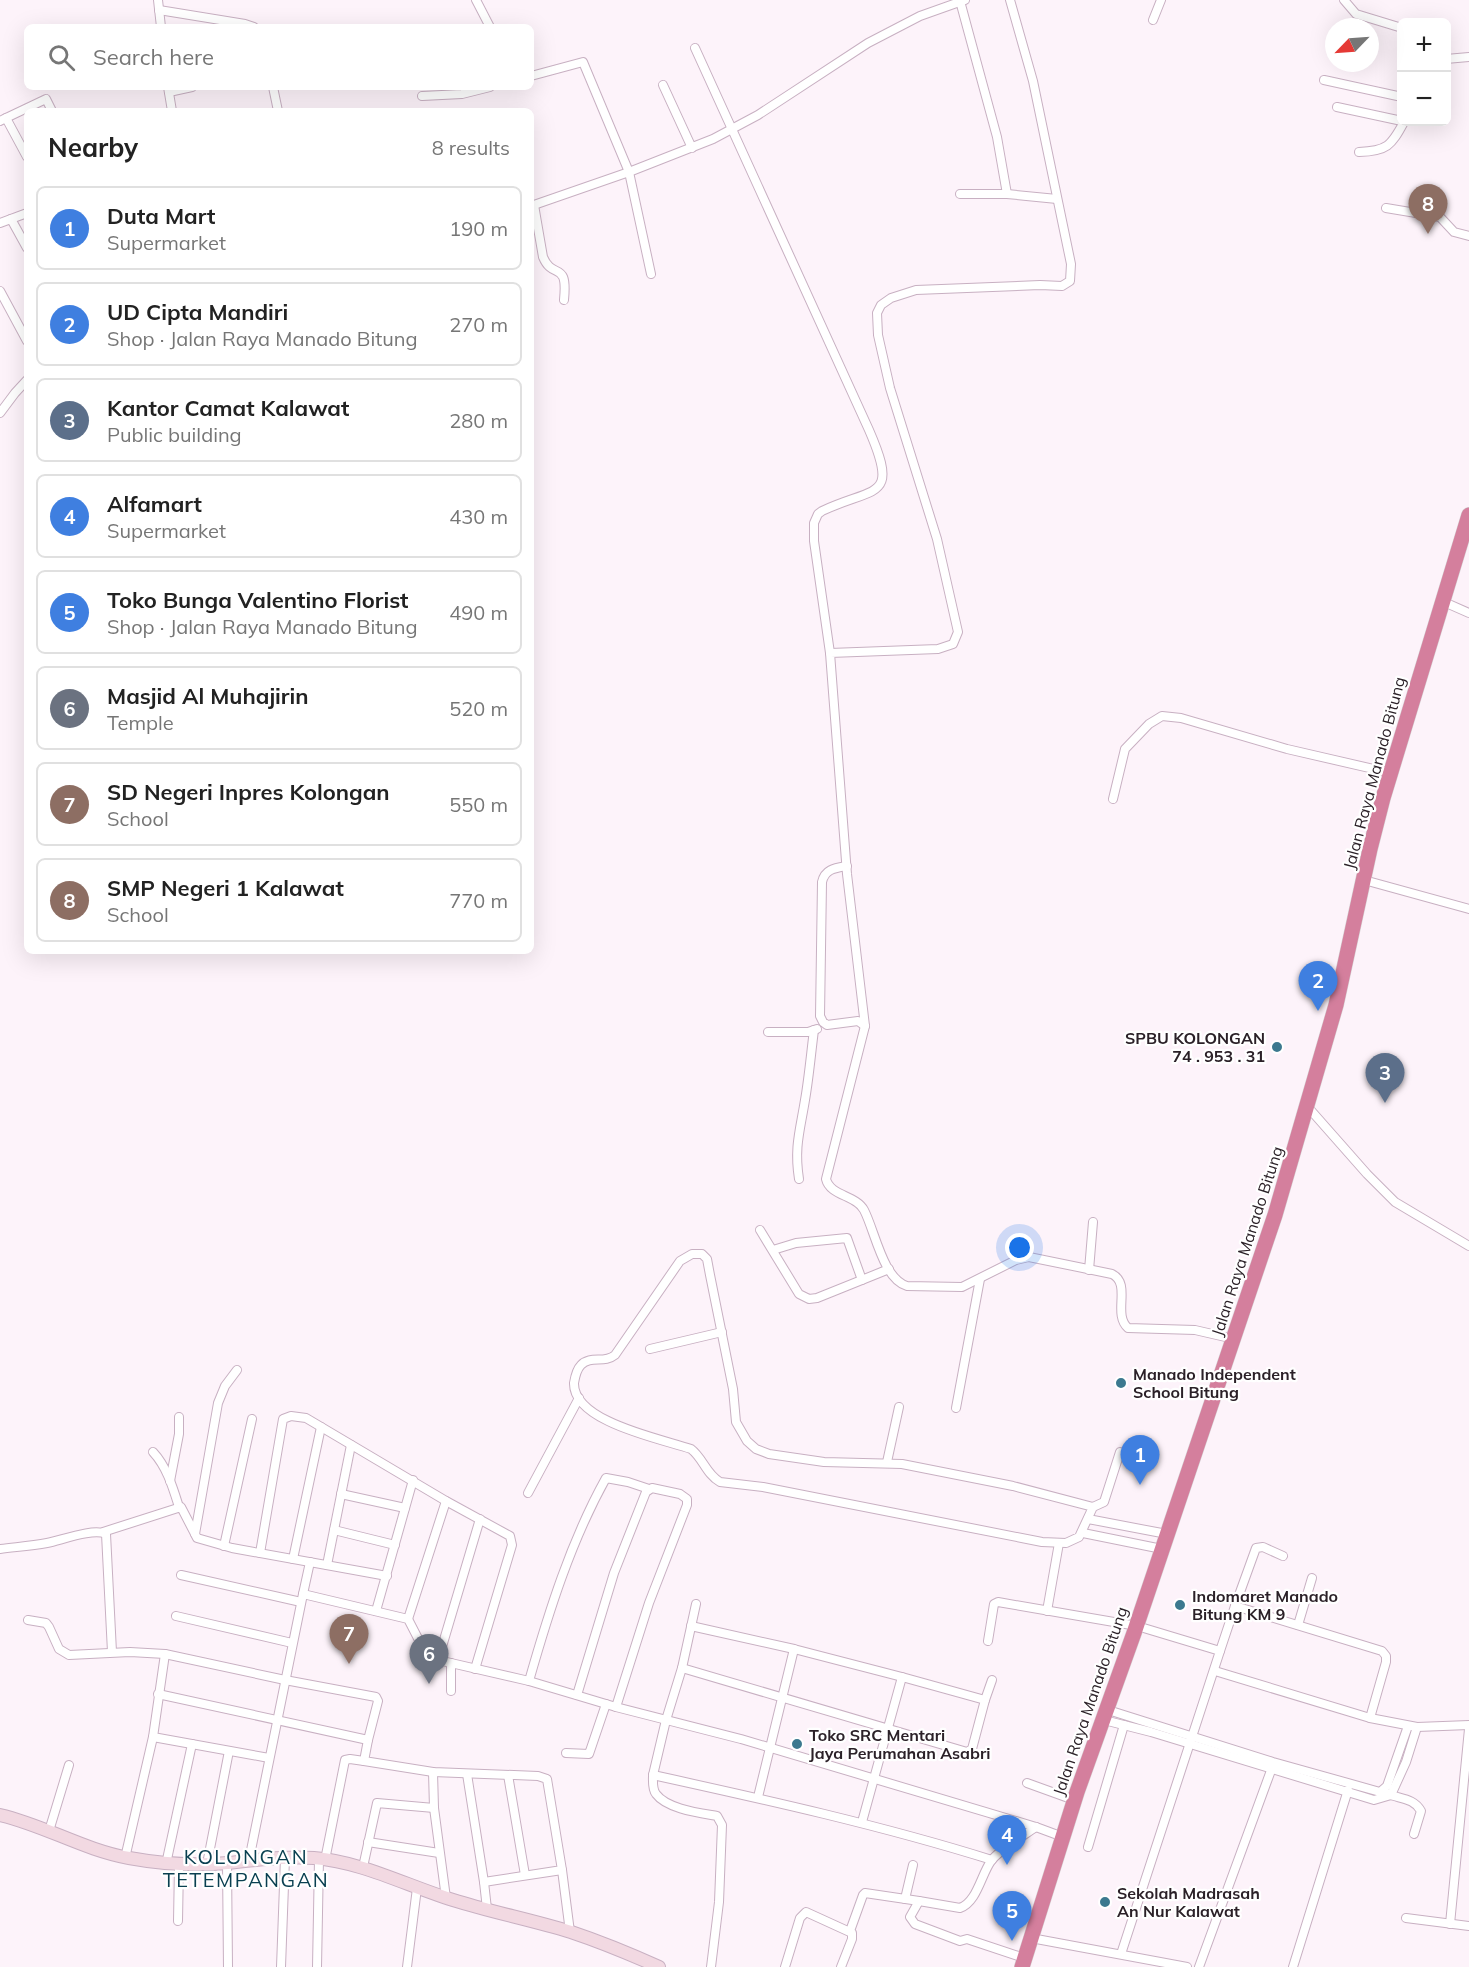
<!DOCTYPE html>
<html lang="en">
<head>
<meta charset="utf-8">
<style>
  body { margin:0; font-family:Mulish,sans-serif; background:#f2f2f2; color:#222 }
  .controls { position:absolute; right:18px; top:18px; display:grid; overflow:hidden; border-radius:9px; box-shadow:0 6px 24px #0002 }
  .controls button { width:54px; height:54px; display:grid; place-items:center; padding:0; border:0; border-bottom:2px solid #e0e0e0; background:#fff; color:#222; font:30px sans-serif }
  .compass { position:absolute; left:1325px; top:18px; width:54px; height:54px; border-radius:50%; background:#fff; box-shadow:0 6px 24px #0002; rotate:245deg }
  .you { position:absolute; left:1020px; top:1248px; width:21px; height:21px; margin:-15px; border:4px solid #fff; border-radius:50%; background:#1a73e8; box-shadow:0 0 0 9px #1a73e833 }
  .badge { display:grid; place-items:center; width:39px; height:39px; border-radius:50%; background:#0f766e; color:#fff; font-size:20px; font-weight:700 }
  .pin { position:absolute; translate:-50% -50px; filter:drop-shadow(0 2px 3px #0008) }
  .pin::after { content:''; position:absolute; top:32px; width:21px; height:18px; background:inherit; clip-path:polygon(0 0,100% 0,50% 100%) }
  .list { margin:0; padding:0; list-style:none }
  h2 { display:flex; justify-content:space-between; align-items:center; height:78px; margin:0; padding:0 24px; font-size:26px }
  h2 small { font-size:20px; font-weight:400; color:#767676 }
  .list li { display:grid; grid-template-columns:39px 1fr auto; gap:18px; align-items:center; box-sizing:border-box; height:84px; margin:0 12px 12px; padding:0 12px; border:2px solid #e0e0e0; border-radius:9px }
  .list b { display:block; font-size:22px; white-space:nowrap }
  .list p { margin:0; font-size:20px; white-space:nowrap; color:#767676 }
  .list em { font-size:20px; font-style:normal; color:#767676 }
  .icon { flex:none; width:33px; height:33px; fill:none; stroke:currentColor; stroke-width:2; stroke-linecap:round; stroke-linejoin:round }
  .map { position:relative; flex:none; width:1469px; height:1967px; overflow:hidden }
  .search { position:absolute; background:#fff; box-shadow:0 6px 24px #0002; left:24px; top:24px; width:510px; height:66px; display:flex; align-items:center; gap:15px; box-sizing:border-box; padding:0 21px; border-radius:9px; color:#767676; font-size:22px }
  .panel { position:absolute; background:#fff; box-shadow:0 6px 24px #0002; left:24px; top:108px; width:510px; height:846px; border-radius:9px }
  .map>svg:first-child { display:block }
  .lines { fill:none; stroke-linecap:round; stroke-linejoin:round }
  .street-casing { stroke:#c8b0c2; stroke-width:10 }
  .secondary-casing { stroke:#c8b0c2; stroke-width:14 }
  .highway-casing { stroke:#d5d3d4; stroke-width:16 }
  .street { stroke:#fff; stroke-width:8 }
  .secondary { stroke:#f2d9e2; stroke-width:12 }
  .highway { stroke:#d47f9d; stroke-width:15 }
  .poi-dot { fill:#3c798f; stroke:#fff; stroke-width:2 }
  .labels { text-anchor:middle; stroke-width:4.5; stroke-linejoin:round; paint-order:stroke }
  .street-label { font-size:16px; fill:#2b2128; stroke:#fff }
  .poi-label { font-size:16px; font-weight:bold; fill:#2b2128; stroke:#fff; text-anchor:start }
  .quarter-label { font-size:20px; letter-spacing:1.5px; fill:#0a4051; stroke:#fff }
</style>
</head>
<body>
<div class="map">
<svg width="1469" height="1967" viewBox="0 0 1469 1967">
  <rect width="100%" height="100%" fill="#fdf3fa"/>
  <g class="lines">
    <defs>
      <g id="street">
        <polyline points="158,0 161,27"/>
        <polyline points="476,0 490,27"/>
        <path d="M1010,0L1033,81L1071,264L1070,281L1062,286L1040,285L916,290L891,298L881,305L877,313L878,335L890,388L937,539L958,632L953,644L938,649L830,653L847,874L865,1026L826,1179C830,1196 856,1195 864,1210C875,1231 883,1279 907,1286L962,1287L1016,1260L1029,1257L1112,1274C1132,1284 1112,1314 1128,1328L1195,1330L1234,1339"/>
        <polyline points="1344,0 1356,14 1402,28"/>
        <polyline points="960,1 997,137 1007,194"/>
        <polyline points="159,10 245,24 254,27"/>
        <polyline points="1153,20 1161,0"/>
        <path d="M695,48L869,430C900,501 875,486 822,511L818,514L814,523V541L830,653"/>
        <polyline points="1446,59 1469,57"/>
        <polyline points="531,76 583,62 629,172 651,274"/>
        <polyline points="1324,80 1402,97"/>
        <polyline points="663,85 692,148"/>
        <polyline points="168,87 172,111"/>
        <polyline points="273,87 278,111"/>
        <polyline points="169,92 192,87"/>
        <polyline points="422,96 462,94 490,87"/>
        <polyline points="1337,107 1402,121"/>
        <polyline points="6,118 46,99 52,111"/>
        <polyline points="0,121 6,118 27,157"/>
        <path d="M1359,152C1387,151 1391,146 1404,122"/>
        <polyline points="960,194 1007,194 1057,199"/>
        <path d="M534,205L543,257C553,281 568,259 564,300"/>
        <polyline points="531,206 629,172 713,139 758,115 868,43 920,16 965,0"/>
        <polyline points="1386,208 1440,217 1454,232 1469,236"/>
        <polyline points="11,219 27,248"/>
        <polyline points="0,223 27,213"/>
        <polyline points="0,291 27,341"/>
        <polyline points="0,413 15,393 27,380"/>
        <polyline points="1444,602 1469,613"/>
        <polyline points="1113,799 1125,749 1149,724 1162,716 1181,718 1287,749 1391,773"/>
        <path d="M847,866C835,868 825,869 822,882L820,1016L823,1022L827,1025L858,1021L865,1026"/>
        <polyline points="1364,880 1469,909"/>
        <polyline points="768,1032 808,1032 817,1029"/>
        <polyline points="1307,1106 1367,1174 1395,1202 1469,1246"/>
        <path d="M799,1179C794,1147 800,1131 805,1100C809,1077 811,1053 814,1030"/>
        <polyline points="760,1230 799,1294 809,1299 817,1298 889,1269"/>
        <polyline points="773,1250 796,1243 847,1238 862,1280"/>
        <polyline points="1089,1270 1093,1222"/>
        <polyline points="650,1349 722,1332"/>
        <polyline points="237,1370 225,1386 218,1403 195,1534 197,1538 232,1548 387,1576"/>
        <polyline points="956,1408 980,1279"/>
        <path d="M153,1452C167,1467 173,1488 179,1507"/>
        <polyline points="887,1462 899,1407"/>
        <polyline points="170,1481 179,1434 179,1417"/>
        <polyline points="528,1493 579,1398"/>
        <polyline points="341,1494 405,1508"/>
        <path d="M1093,1507L1079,1537L1066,1543L1042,1542L763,1487L720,1482C706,1474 703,1458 691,1449C662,1439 573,1422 574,1383C575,1377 577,1369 581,1365C591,1355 604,1364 615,1355L680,1261L692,1254H702L707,1259L710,1275L733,1389L736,1422L747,1441L756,1449L769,1454L824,1462L902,1464L1013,1486L1093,1507L1104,1502L1120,1452"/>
        <polyline points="1088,1519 1167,1534"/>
        <polyline points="334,1530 395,1545"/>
        <polyline points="103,1532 181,1507 195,1534"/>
        <polyline points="1083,1533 1162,1549"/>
        <polyline points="224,1546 252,1419"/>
        <path d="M0,1549C15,1547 31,1546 47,1543C62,1540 93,1528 106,1534L112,1652"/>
        <polyline points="260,1553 283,1419 291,1416 306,1418 446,1501 510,1536 512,1545 475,1669"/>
        <polyline points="293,1559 321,1427"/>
        <polyline points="327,1565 351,1445"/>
        <polyline points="181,1575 301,1602"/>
        <polyline points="303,1594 310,1562"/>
        <path d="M696,1604L682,1668L666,1720L653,1775C767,1800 880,1825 992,1860"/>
        <polyline points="1235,1606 1256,1548 1263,1547 1283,1556"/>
        <polyline points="376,1611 413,1480"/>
        <polyline points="1047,1611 1059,1543"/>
        <polyline points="176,1616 292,1643"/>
        <polyline points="408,1619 446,1501"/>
        <polyline points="28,1620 46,1623 49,1627 59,1649 69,1655 130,1652 165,1654 285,1680 376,1697 378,1701 368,1740 158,1694"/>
        <polyline points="1298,1625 1312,1578"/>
        <polyline points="691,1626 794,1649 902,1677 862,1822"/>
        <polyline points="988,1641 994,1604 998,1602 1137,1626 1220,1651 1121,1954"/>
        <polyline points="1220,1651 1235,1606 1382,1651 1386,1656 1386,1662 1370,1718"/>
        <polyline points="438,1660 480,1519"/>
        <polyline points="682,1668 967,1752 972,1749 985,1700"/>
        <polyline points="1215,1671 1370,1718 1417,1727 1469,1725"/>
        <polyline points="902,1677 985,1700 992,1680"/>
        <path d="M529,1681C549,1611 571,1541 606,1478L628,1482L649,1489"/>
        <polyline points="451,1691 451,1663"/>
        <polyline points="577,1695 614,1573 646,1492 652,1488 680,1494 687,1499 687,1505 649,1603 616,1707"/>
        <polyline points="1108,1710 1273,1762 1380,1792 1387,1786 1408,1726"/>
        <polyline points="1104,1720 1151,1732 1374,1800 1391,1795 1406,1762 1417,1727"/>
        <polyline points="153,1737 269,1758"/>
        <polyline points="368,1740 364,1761 433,1772 538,1776 547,1779 562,1870 484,1882 487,1909"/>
        <polyline points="566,1753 589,1754 606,1704"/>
        <polyline points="433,1772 434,1808 446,1898"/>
        <polyline points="467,1774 484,1882"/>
        <polyline points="508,1775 525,1875"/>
        <path d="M653,1775C653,1781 652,1789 656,1794C667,1809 700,1813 717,1816L722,1825L719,1902L711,1967"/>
        <polyline points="1027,1783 1074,1800"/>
        <path d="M1388,1794C1400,1799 1414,1798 1421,1811L1414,1834"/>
        <polyline points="758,1797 794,1649"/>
        <polyline points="49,1831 69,1765"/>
        <polyline points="368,1842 439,1853"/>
        <polyline points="1088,1847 1124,1725"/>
        <polyline points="125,1858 153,1737 165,1654"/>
        <polyline points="249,1860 303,1594 408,1619 425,1652 438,1660 529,1681 616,1707 741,1739 1036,1827 1063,1837"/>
        <polyline points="325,1860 345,1760 350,1759 364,1761"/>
        <polyline points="227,1863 228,1967"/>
        <polyline points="166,1864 192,1744"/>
        <polyline points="207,1864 229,1751"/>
        <polyline points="363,1867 377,1803 434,1808"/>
        <polyline points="562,1870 570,1932"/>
        <polyline points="905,1899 913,1865"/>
        <polyline points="1406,1918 1469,1926"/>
        <polyline points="178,1921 179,1865"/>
        <polyline points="1450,1924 1469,1729"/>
        <polyline points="850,1931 863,1895 865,1893 919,1901"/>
        <polyline points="1031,1938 1187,1967"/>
        <path d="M1024,1958L967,1939L960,1941L915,1924L910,1917L919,1901L960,1908C977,1902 981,1875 991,1861C1000,1849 1023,1836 1036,1827"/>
        <polyline points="281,1967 285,1858"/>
        <polyline points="317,1967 319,1859"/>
        <polyline points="407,1967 417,1888"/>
        <polyline points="785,1967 800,1918 806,1912 852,1933 852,1939 841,1967"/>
        <polyline points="1199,1967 1273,1765"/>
        <polyline points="1293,1967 1348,1790"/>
      </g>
      <path id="secondary" d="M0,1815C44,1825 84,1850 129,1858C162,1864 195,1866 228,1863C256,1860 286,1856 314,1858C363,1862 407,1886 453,1900C491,1912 532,1920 571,1932C601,1942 630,1954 659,1967"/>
      <polyline id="highway" points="1022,1967 1077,1792 1134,1633 1275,1215 1336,1005 1370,849 1383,798 1469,515"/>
    </defs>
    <!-- street casing -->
    <use href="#street" class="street-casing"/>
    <!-- secondary casing -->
    <use href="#secondary" class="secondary-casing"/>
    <!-- highway casing -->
    <use href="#highway" class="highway-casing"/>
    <!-- street -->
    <use href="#street" class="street"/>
    <!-- secondary -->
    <use href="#secondary" class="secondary"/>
    <!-- highway -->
    <use href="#highway" class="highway"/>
  </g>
  <!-- markers -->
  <g class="poi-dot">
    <circle cx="1277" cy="1047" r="6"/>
    <circle cx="1121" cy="1383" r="6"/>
    <circle cx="1180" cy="1605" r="6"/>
    <circle cx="797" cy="1744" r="6"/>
    <circle cx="1105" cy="1902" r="6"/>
  </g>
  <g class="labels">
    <!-- street labels -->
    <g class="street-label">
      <text transform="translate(1374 773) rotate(-75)" y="6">Jalan Raya Manado Bitung</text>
      <text transform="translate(1247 1241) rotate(-72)" y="6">Jalan Raya Manado Bitung</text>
      <text transform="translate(1090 1701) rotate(-71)" y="6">Jalan Raya Manado Bitung</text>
    </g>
    <!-- poi labels -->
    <g class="poi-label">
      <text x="1265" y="1044" text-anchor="end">SPBU KOLONGAN<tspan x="1265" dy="18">74 . 953 . 31</tspan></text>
      <text x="1133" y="1380">Manado Independent<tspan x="1133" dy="18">School Bitung</tspan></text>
      <text x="1192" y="1602">Indomaret Manado<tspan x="1192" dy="18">Bitung KM 9</tspan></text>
      <text x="809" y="1741">Toko SRC Mentari<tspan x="809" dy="18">Jaya Perumahan Asabri</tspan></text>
      <text x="1117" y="1899">Sekolah Madrasah<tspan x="1117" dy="18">An Nur Kalawat</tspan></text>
    </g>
    <!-- quarter labels -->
    <g class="quarter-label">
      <text x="246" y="1864">KOLONGAN<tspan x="246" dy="23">TETEMPANGAN</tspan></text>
    </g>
  </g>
</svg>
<div class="controls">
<button>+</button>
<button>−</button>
</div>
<svg class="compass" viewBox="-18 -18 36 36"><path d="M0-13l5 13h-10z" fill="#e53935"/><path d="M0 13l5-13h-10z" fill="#767676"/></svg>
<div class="you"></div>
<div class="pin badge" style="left:1140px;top:1485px;background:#3f7fe0">1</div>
<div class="pin badge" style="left:1318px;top:1011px;background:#3f7fe0">2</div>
<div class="pin badge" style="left:1385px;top:1103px;background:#5c6f8a">3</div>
<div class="pin badge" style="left:1007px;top:1865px;background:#3f7fe0">4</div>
<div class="pin badge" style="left:1012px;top:1941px;background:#3f7fe0">5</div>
<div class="pin badge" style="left:429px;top:1684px;background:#6b7280">6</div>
<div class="pin badge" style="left:349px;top:1664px;background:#8d6e63">7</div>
<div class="pin badge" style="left:1428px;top:234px;background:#8d6e63">8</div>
<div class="search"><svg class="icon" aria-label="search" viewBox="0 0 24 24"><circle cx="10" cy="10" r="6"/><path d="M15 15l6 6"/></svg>Search here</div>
<section class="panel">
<h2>Nearby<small>8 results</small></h2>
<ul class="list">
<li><span class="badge" style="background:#3f7fe0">1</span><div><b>Duta Mart</b><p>Supermarket</p></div><em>190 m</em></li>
<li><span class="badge" style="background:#3f7fe0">2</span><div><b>UD Cipta Mandiri</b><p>Shop · Jalan Raya Manado Bitung</p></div><em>270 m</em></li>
<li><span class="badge" style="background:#5c6f8a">3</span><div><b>Kantor Camat Kalawat</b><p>Public building</p></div><em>280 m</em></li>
<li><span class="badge" style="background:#3f7fe0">4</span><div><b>Alfamart</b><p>Supermarket</p></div><em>430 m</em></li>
<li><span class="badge" style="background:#3f7fe0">5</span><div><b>Toko Bunga Valentino Florist</b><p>Shop · Jalan Raya Manado Bitung</p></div><em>490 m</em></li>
<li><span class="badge" style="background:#6b7280">6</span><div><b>Masjid Al Muhajirin</b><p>Temple</p></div><em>520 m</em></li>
<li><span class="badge" style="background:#8d6e63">7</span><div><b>SD Negeri Inpres Kolongan</b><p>School</p></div><em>550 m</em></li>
<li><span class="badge" style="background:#8d6e63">8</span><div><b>SMP Negeri 1 Kalawat</b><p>School</p></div><em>770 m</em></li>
</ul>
</section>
</div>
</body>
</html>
